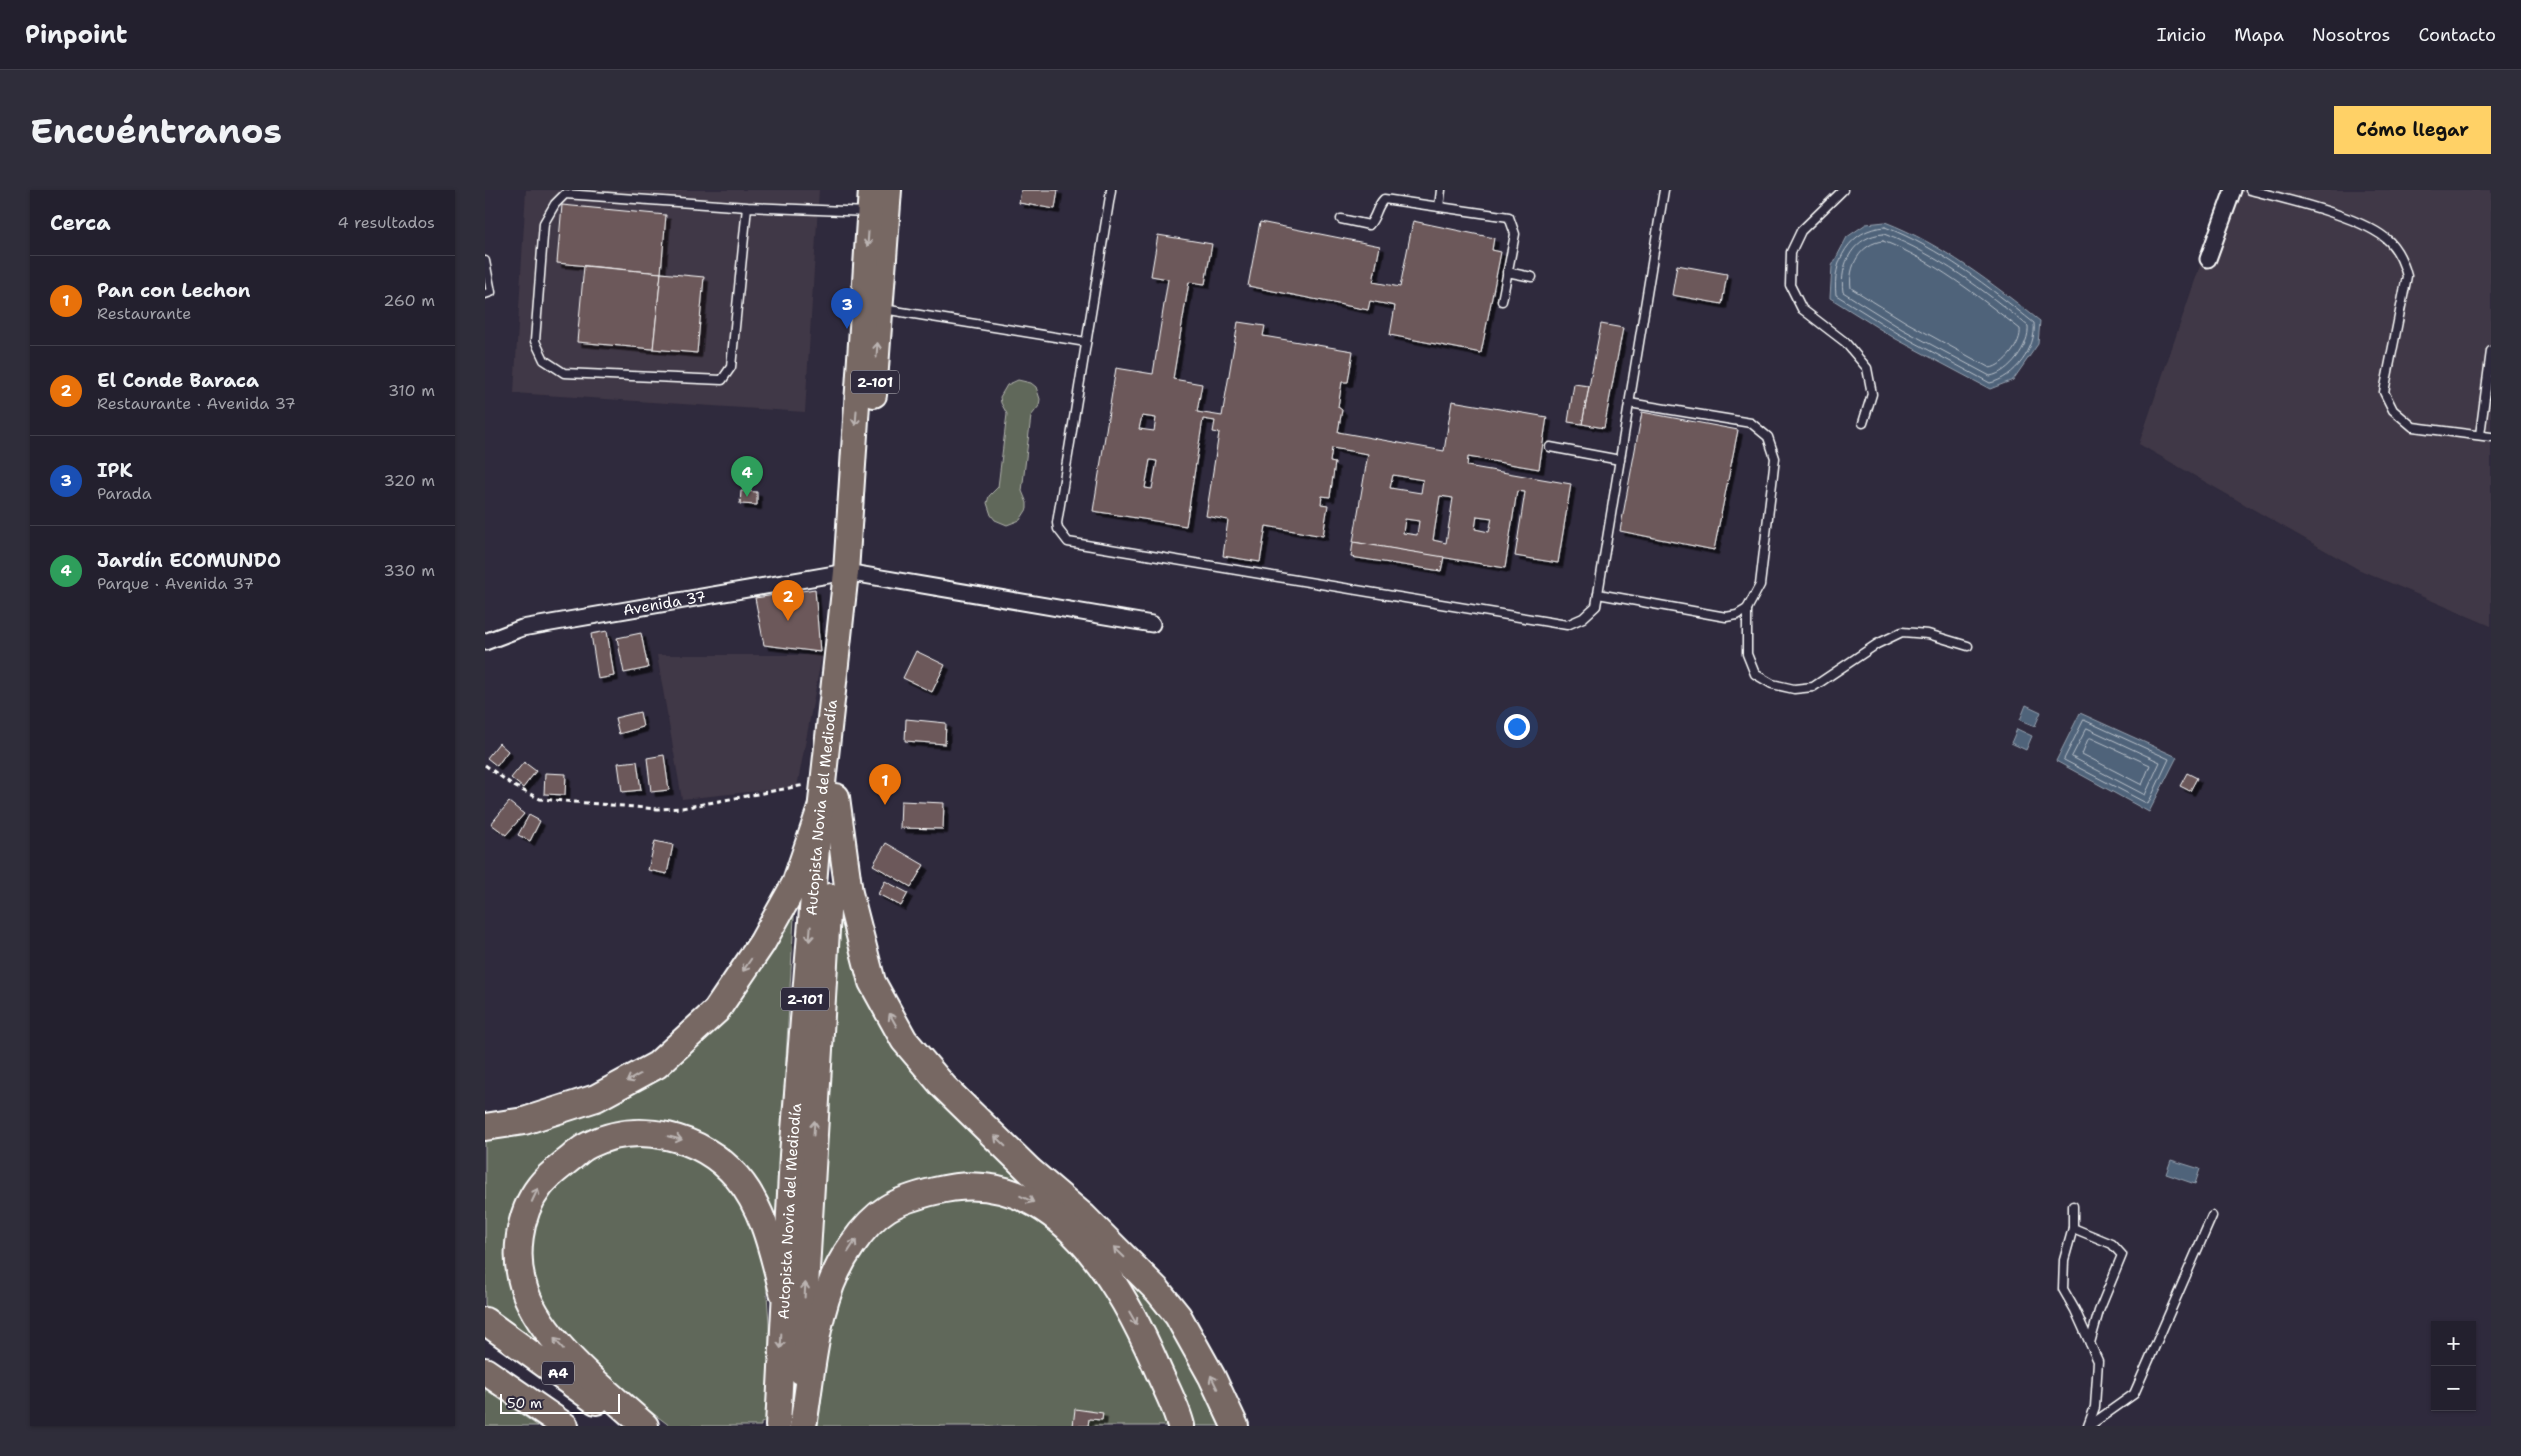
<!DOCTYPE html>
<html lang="es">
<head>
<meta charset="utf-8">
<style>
  body { margin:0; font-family:"Shantell Sans",sans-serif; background:#2f2d3a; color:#f1f3f6 }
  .controls { position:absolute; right:15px; bottom:15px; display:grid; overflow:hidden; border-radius:0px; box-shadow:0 1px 4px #0004 }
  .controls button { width:45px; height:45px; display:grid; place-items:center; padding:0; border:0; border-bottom:1px solid #403e4a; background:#23202e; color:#f1f3f6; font:25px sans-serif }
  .scale { position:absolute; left:15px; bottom:12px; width:120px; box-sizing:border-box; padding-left:5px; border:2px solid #fff; border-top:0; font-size:14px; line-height:18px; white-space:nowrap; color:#fff; -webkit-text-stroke:4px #2f2a3d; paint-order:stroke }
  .you { position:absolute; left:1031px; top:536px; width:18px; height:18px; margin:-12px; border:4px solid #fff; border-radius:50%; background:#1a73e8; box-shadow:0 0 0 8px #1a73e833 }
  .badge { display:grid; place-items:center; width:32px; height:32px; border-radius:50%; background:#ffd166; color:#fff; font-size:16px; font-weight:700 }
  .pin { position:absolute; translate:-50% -41px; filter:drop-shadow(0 1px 2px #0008) }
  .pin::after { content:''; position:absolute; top:26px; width:18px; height:15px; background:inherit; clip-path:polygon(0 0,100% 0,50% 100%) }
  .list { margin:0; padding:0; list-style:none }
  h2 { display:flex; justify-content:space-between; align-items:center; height:65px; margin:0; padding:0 20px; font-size:21px }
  h2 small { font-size:16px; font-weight:400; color:#a3a3aa }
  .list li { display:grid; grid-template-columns:32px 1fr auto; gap:15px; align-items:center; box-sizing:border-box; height:90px; padding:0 20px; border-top:1px solid #403e4a }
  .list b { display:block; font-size:19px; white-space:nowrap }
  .list p { margin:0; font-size:16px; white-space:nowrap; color:#a3a3aa }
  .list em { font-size:16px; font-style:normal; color:#a3a3aa }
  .map { position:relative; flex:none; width:2006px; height:1236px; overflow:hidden; border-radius:0px }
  header { display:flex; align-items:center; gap:30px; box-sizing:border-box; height:70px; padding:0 25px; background:#23202e; border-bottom:1px solid #403e4a }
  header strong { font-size:24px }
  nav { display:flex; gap:28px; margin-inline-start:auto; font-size:18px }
  .intro { display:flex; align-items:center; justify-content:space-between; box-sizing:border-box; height:120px; padding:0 30px }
  h1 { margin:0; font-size:35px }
  .button { padding:12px 22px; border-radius:0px; background:#ffd166; color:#111; font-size:18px; font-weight:700 }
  main { display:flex; gap:30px; padding:0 30px }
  aside { flex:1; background:#23202e; border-radius:0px; box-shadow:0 1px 4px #0004 }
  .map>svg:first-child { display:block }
  .built { fill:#413846 }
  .green { fill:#61675a; stroke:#b0b3ac }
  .water { fill:#4f637a; stroke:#95a1af }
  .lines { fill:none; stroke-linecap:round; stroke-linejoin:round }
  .shore { stroke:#b9c1ca; stroke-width:1 }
  .building { fill:#6c585a; stroke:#fff; fill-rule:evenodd; filter:url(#shadow) }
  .service-casing { stroke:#fff; stroke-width:11 }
  .minor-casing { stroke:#fff; stroke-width:19 }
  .trunk-casing { stroke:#fff; stroke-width:28 }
  .motorway-casing { stroke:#fff; stroke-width:30 }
  .path { stroke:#fff; stroke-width:3; stroke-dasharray:5 4; stroke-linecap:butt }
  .service { stroke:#2f2a3d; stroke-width:8 }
  .minor { stroke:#2f2a3d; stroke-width:15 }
  .trunk { stroke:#776864; stroke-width:24 }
  .motorway { stroke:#776864; stroke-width:26 }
  .oneway { stroke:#bbb4b2 }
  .labels { text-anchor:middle; stroke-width:5; stroke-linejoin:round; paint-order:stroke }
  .shield { fill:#2f2a3d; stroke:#c1bfc5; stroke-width:1 }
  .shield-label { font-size:14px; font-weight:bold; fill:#fff }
  .street-label { font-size:15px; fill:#fff; stroke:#2f2a3d }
</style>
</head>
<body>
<header>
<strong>Pinpoint</strong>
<nav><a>Inicio</a><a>Mapa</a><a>Nosotros</a><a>Contacto</a></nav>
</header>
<div class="intro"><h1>Encuéntranos</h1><a class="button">Cómo llegar</a></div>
<main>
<aside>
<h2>Cerca<small>4 resultados</small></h2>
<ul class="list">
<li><span class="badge" style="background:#e8710a">1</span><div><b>Pan con Lechon</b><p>Restaurante</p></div><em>260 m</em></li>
<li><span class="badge" style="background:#e8710a">2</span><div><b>El Conde Baraca</b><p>Restaurante · Avenida 37</p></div><em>310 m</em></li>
<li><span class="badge" style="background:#1a4fb4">3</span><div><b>IPK</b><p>Parada</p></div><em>320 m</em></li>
<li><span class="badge" style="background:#2e9e5b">4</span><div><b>Jardín ECOMUNDO</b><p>Parque · Avenida 37</p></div><em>330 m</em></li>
</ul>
</aside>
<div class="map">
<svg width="2006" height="1236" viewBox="0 0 2006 1236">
  <defs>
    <filter id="shadow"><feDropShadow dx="4.5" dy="4.5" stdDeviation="0" flood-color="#0009"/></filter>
  </defs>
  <rect width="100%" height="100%" fill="#2f2a3d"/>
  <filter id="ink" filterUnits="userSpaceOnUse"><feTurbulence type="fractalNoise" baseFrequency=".02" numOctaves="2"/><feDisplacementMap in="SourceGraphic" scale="10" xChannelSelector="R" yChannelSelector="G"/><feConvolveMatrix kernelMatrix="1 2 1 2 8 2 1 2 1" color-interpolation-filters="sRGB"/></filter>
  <g filter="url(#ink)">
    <!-- built -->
    <g class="built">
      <polygon points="41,0 334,0 320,222 29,203"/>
      <polygon points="1741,0 2006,0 2006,436 1873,379 1654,254"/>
      <polygon points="172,465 337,465 312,597 197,609"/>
    </g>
    <!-- green -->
    <g class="green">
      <polygon points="533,190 546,193 551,197 555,209 554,216 546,226 537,301 542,313 542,319 535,330 522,335 510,330 506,325 502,313 504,306 513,297 522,224 516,213 515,207 522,195"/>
      <polygon points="310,710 291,1045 259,983 126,937 27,1041 81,1177 0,1115 0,949 210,856 274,781"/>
      <polygon points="356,725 374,778 399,833 672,1117 715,1183 739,1236 705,1236 653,1116 557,1010 409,1008 331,1117 343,878"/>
      <polygon points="157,951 196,957 247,994 267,1033 280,1077 284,1133 284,1231 276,1233 276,1236 185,1236 121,1188 79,1146 53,1112 44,1076 47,1033 63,1000 121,957"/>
      <polygon points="474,1007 509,1007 564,1032 596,1065 653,1159 685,1236 333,1236 347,1127 365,1077 387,1043 422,1019"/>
      <polygon points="0,1199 53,1236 0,1236"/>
    </g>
    <!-- water -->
    <g class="water">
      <path d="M1400,32C1457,54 1508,94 1555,131L1553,154L1528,190L1505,199L1411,149L1345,108L1347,76L1362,47L1381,34Z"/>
      <polygon points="1541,515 1556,522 1550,536 1535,530"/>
      <polygon points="1595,523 1692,567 1664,622 1571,571"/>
      <polygon points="1532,539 1547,546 1541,560 1526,553"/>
      <polygon points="1686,970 1715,979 1710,994 1681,984"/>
    </g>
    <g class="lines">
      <!-- shore -->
      <g class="shore">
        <path d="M1400,37C1455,58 1504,97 1549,133C1552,158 1529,188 1505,193L1414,144L1351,105C1347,72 1364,39 1400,37Z"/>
        <path d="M1399,44C1452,64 1500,101 1543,136C1545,155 1524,183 1505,186L1417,139L1358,102C1354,74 1369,45 1399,44Z"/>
        <path d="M1398,51C1448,70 1493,106 1535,139C1537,153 1519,176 1505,178L1421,132L1366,98C1363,77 1375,53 1398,51Z"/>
        <polygon points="1599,530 1684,569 1663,614 1579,570"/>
        <polygon points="1602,538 1675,572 1660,605 1587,567"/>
        <polygon points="1606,548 1665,575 1657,595 1597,564 1603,549"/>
      </g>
    </g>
    <!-- building -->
    <g class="building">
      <polygon points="536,0 573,0 570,19 534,13"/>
      <polygon points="77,15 181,25 176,83 72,73"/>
      <polygon points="928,31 1009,48 1007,60 1016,62 996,163 905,145 910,116 885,111 883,120 763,96 775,32 895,56 888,92 915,97"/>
      <path d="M673,45L727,54L720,94L704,92L688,189L717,194L712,222L737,226L753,132L780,136L778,146L868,161L863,192H857L853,217L857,220L853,242L959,261L967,211L1062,227L1054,279L983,267L982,276L1086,294L1073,373L1030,366L1040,302L1032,301L1020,378L868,352L883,264L847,258L845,272L850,273L845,307L837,306L836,314L843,315L838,346L781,336L775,372L738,366L743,330L721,326L734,243L728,242L730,231L718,229L701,336L608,321L631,178L668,184L683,89L666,86ZM657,226L671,228L669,241L654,239ZM665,270L672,271L667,299L660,298ZM908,285L938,290L936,303L905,298ZM955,306L968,308L961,353L948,350ZM992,326L1007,328L1004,342L990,339ZM920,329L934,331L932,345L918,343Z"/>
      <polygon points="1192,75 1242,84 1237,114 1187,105"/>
      <polygon points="99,76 176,83 168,159 92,152"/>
      <polygon points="176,83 219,87 212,163 168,159"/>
      <polygon points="1116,134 1138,138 1119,238 1097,234"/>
      <polygon points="1089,194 1104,196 1097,234 1083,232"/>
      <polygon points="1157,222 1253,240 1229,360 1135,341"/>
      <polygon points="256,301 272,302 272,315 255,314"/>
      <polygon points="868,352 959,367 956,381 866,367"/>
      <polygon points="330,399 335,462 279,455 270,408"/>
      <polygon points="122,441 129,486 113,489 106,444"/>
      <polygon points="156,443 163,478 139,483 132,448"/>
      <polygon points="431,461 460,475 447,502 418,488"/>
      <polygon points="155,522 158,537 134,544 130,528"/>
      <polygon points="421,529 461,533 460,554 420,551"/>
      <polygon points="14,553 23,561 12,576 2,568"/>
      <polygon points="179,565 184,600 166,602 162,568"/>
      <polygon points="152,571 156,600 137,602 133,573"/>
      <polygon points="39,572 51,581 38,598 26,588"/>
      <polygon points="60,583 81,584 80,605 59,604"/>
      <polygon points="1702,583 1712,588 1705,601 1695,596"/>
      <polygon points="416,611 459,613 458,639 415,638"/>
      <polygon points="24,612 39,624 21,645 6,634"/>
      <polygon points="44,625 55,631 45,651 33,645"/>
      <polygon points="170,651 188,655 182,684 163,680"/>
      <polygon points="401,653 439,675 426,697 388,675"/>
      <polygon points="400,691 423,703 416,716 393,704"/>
      <polygon points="590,1219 618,1223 617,1230 604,1229 603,1236 588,1236"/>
    </g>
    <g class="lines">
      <defs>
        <g id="service">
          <polyline points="626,0 572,333 573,339 583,352 1082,435 1098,428 1111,416 1179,0"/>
          <polyline points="1358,0 1316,41 1306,62 1305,95 1317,119 1360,152 1382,178 1387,204 1378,233"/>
          <path d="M1765,0C1800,9 1880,27 1905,52C1914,62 1919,74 1922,86L1899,202L1908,220L1928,237L2006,247"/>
          <polyline points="262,17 246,177 237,190 79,183 59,170 50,151 59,33 70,14 80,4 262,17 383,22"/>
          <polyline points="954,17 956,0"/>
          <path d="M856,29L884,35C892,26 891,17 899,9L1024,27L1030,44L1017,111"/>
          <polyline points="0,71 6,102 0,104"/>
          <polyline points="1022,82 1047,87"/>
          <polyline points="398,119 601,152"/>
          <polyline points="1995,245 2006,161"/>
          <polyline points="1065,257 1135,270"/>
          <polyline points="1113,404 1241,427 1252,425 1262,419 1275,395 1290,268 1283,247 1266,233 1144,213"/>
          <polyline points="1262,419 1262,464 1270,484 1287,494 1309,499 1328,497 1392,454 1417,442 1443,444 1483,456"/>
          <polyline points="1588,1016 1588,1038 1579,1070 1578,1099 1590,1120 1613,1171 1610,1217 1603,1236"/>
          <polyline points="1588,1038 1627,1054 1637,1065 1614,1121 1605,1153"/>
          <polyline points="1604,1236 1649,1204 1727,1026"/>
        </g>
        <g id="minor">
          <polyline points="1723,69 1748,0"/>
          <path id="s1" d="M0,452L37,438L361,382L667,434"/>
        </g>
        <g id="trunk">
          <polyline points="389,205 404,0"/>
          <polyline points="316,1182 344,706"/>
          <path id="s2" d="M293,1236L307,965L335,621L361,382L386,0"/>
        </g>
        <g id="motorway">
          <polyline points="351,607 364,703 387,792 419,850 459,897 545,981 599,1027 673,1101 693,1126 727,1187 750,1236"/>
          <polyline points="0,937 39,931 111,908 172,875 231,821 277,753 310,694 335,621"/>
          <polyline points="0,1131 111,1211"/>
          <polyline points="0,1181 80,1236"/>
          <path d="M160,1236C121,1201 57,1151 40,1101C28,1069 33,1024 55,996C63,985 75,977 86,968C91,964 97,958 104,955C153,930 217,946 252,987C279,1018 288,1063 298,1102"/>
          <path d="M318,1236C328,1175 330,1107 367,1055C391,1020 409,1011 450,1001C564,972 631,1084 670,1173C678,1193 691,1215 696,1236"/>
        </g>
      </defs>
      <!-- service casing -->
      <use href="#service" class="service-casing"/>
      <!-- minor casing -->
      <use href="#minor" class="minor-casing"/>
      <!-- trunk casing -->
      <use href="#trunk" class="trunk-casing"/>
      <!-- motorway casing -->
      <use href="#motorway" class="motorway-casing"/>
      <!-- path -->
      <polyline class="path" points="0,575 29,596 55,609 173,619 197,618 320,595"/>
      <!-- service -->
      <use href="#service" class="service"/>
      <!-- minor -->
      <use href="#minor" class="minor"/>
      <!-- trunk -->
      <use href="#trunk" class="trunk"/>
      <!-- motorway -->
      <use href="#motorway" class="motorway"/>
    </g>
    <!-- one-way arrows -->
    <defs><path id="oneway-shaft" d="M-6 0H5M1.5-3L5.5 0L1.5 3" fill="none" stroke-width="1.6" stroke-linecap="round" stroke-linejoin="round" transform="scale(1.25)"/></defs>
    <g class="oneway">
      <use href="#oneway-shaft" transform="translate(383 49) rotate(94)"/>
      <use href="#oneway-shaft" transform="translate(392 160) rotate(-86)"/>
      <use href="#oneway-shaft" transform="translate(371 228) rotate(94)"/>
      <use href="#oneway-shaft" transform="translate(325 744) rotate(95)"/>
      <use href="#oneway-shaft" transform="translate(262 775) rotate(124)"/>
      <use href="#oneway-shaft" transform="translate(408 830) rotate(-119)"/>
      <use href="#oneway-shaft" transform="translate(148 888) rotate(151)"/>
      <use href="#oneway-shaft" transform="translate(329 938) rotate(-86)"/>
      <use href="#oneway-shaft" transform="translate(190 948) rotate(14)"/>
      <use href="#oneway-shaft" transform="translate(515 951) rotate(-136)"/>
      <use href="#oneway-shaft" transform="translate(50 1005) rotate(-65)"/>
      <use href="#oneway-shaft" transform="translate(542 1009) rotate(25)"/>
      <use href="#oneway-shaft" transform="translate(367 1056) rotate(-57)"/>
      <use href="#oneway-shaft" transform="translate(634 1062) rotate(-136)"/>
      <use href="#oneway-shaft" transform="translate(320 1100) rotate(-87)"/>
      <use href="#oneway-shaft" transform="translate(648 1128) rotate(60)"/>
      <use href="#oneway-shaft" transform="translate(296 1151) rotate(92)"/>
      <use href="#oneway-shaft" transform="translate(74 1154) rotate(-131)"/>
      <use href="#oneway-shaft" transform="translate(729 1192) rotate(-116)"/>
    </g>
  </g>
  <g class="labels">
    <!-- shield labels -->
    <g class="shield">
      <rect x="366" y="180.5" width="48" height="23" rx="4"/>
      <rect x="296" y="797.5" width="48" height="23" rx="4"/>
      <rect x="57" y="1171.5" width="32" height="23" rx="4"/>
    </g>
    <g class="shield-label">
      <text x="390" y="197">2-101</text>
      <text x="320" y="814">2-101</text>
      <text x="73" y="1188">A4</text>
    </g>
    <!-- street labels -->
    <g class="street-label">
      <text dy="5" stroke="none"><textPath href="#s1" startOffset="184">Avenida 37</textPath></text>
      <text dy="5" stroke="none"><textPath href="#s2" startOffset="620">Autopista Novia del Mediodía</textPath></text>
      <text dy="5" stroke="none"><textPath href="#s2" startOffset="215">Autopista Novia del Mediodía</textPath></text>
    </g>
  </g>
</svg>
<div class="controls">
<button>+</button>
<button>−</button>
</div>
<div class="scale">50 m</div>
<div class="you"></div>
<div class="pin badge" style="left:400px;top:615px;background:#e8710a">1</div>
<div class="pin badge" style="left:303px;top:431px;background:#e8710a">2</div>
<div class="pin badge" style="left:362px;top:139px;background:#1a4fb4">3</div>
<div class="pin badge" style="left:262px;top:307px;background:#2e9e5b">4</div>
</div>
</main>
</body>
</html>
